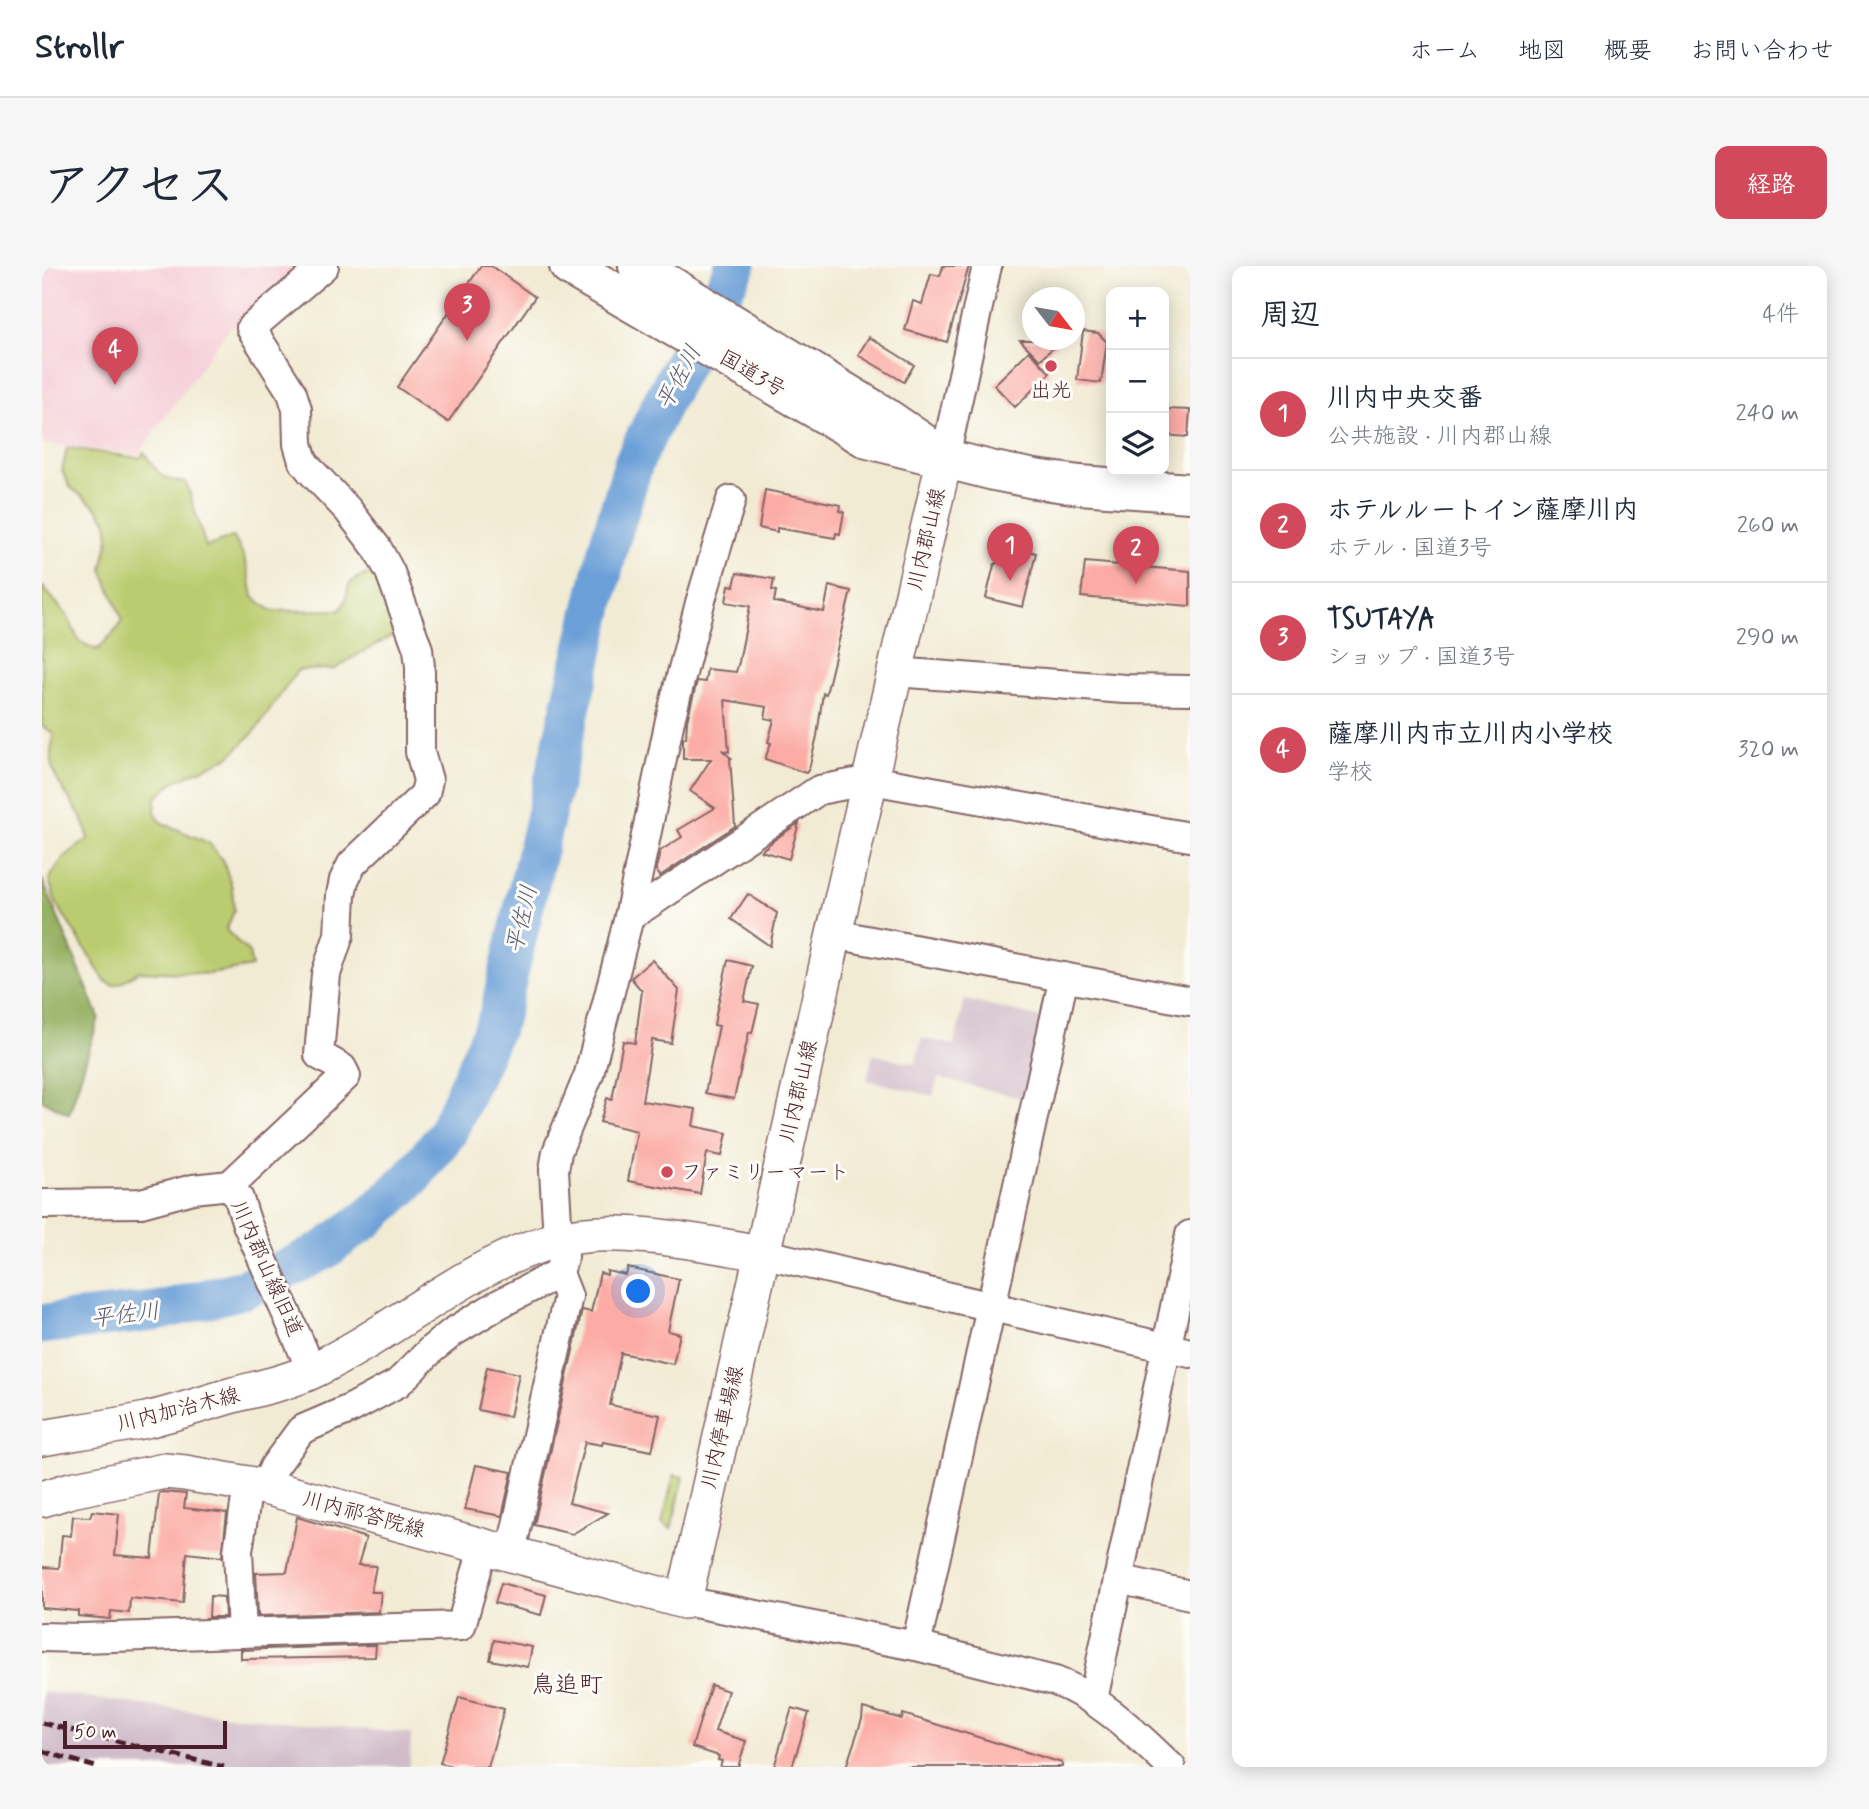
<!DOCTYPE html>
<html lang="ja">
<head>
<meta charset="utf-8">
<style>
  body { margin:0; font-family:Mynerve,"Klee One",sans-serif; background:#f6f6f7; color:#1f2937 }
  .controls { position:absolute; right:21px; top:21px; display:grid; overflow:hidden; border-radius:14px; box-shadow:0 4px 18px #0003 }
  .controls button { width:63px; height:63px; display:grid; place-items:center; padding:0; border:0; border-bottom:2px solid #e0e1e3; background:#fff; color:#1f2937; font:35px sans-serif }
  .compass { position:absolute; left:980px; top:21px; width:63px; height:63px; border-radius:50%; background:#fff; box-shadow:0 4px 18px #0003; rotate:121deg }
  .scale { position:absolute; left:21px; bottom:18px; width:164px; box-sizing:border-box; padding-left:7px; border:4px solid #4a1f2b; border-top:0; font-size:19px; line-height:24px; white-space:nowrap; color:#4a1f2b; -webkit-text-stroke:5px #fdfcf7; paint-order:stroke }
  .you { position:absolute; left:597px; top:1026px; width:24px; height:24px; margin:-18px; border:5px solid #fff; border-radius:50%; background:#1a73e8; box-shadow:0 0 0 10px #1a73e833 }
  .badge { display:grid; place-items:center; width:46px; height:46px; border-radius:50%; background:#d1495b; color:#fff; font-size:23px; font-weight:700 }
  .pin { position:absolute; translate:-50% -58px; filter:drop-shadow(0 2px 4px #0008) }
  .pin::after { content:''; position:absolute; top:37px; width:24px; height:21px; background:inherit; clip-path:polygon(0 0,100% 0,50% 100%) }
  .list { margin:0; padding:0; list-style:none }
  h2 { display:flex; justify-content:space-between; align-items:center; height:91px; margin:0; padding:0 28px; font-size:30px }
  h2 small { font-size:23px; font-weight:400; color:#747a83 }
  .list li { display:grid; grid-template-columns:46px 1fr auto; gap:21px; align-items:center; box-sizing:border-box; height:112px; padding:0 28px; border-top:2px solid #e0e1e3 }
  .list b { display:block; font-size:26px; white-space:nowrap }
  .list p { margin:0; font-size:23px; white-space:nowrap; color:#747a83 }
  .list em { font-size:23px; font-style:normal; color:#747a83 }
  .icon { flex:none; width:38px; height:38px; fill:none; stroke:currentColor; stroke-width:2; stroke-linecap:round; stroke-linejoin:round }
  .map { position:relative; flex:none; width:1148px; height:1501px; overflow:hidden; border-radius:14px }
  header { display:flex; align-items:center; gap:42px; box-sizing:border-box; height:98px; padding:0 35px; background:#fff; border-bottom:2px solid #e0e1e3 }
  header strong { font-size:33px }
  nav { display:flex; gap:38px; margin-inline-start:auto; font-size:24px }
  .intro { display:flex; align-items:center; justify-content:space-between; box-sizing:border-box; height:168px; padding:0 42px }
  h1 { margin:0; font-size:49px }
  .button { padding:18px 32px; border-radius:14px; background:#d1495b; color:#fff; font-size:24px; font-weight:700 }
  main { display:flex; gap:42px; padding:0 42px }
  aside { flex:1; background:#fff; border-radius:14px; box-shadow:0 4px 18px #0003 }
  .map>svg:first-child { display:block }
  .built { fill:#f6cfd8 }
  .industrial { fill:#d1bdca }
  .green { fill:#bbcc6f; stroke:#82764d; stroke-width:2 }
  .forest { fill:#94b062; stroke:#6f6846; stroke-width:2 }
  .lines { fill:none; stroke-linecap:round; stroke-linejoin:round }
  .river { stroke:#6a9fd7; stroke-width:40 }
  .building { fill:#fcaba5 }
  .minor-casing { stroke:#856666; stroke-width:32 }
  .major-casing { stroke:#856666; stroke-width:38 }
  .highway-casing { stroke:#856666; stroke-width:42 }
  .minor { stroke:#fff; stroke-width:28 }
  .major { stroke:#fff; stroke-width:35 }
  .highway { stroke:#fff; stroke-width:38 }
  .rail { stroke:#4a1f2b; stroke-width:5; stroke-dasharray:10 5; stroke-linecap:butt }
  .poi-dot { fill:#d1495b; stroke:#fdfcf7; stroke-width:2.5 }
  .labels { text-anchor:middle; stroke-width:6; stroke-linejoin:round; paint-order:stroke }
  .street-label { font-size:21px; fill:#4a1f2b; stroke:#fdfcf7 }
  .poi-label { font-size:21px; fill:#4a1f2b; stroke:#fdfcf7 }
  .water-label { font-size:23px; font-style:italic; fill:#585978; stroke:#fdfcf7 }
  .quarter-label { font-size:24px; fill:#4a1f2b; stroke:#fdfcf7 }
</style>
</head>
<body>
<header>
<strong>Strollr</strong>
<nav><a>ホーム</a><a>地図</a><a>概要</a><a>お問い合わせ</a></nav>
</header>
<div class="intro"><h1>アクセス</h1><a class="button">経路</a></div>
<main>
<div class="map">
<svg width="1148" height="1501" viewBox="0 0 1148 1501">
  <rect width="100%" height="100%" fill="#fdfcf7"/>
  <filter id="ink" filterUnits="userSpaceOnUse"><feTurbulence type="fractalNoise" baseFrequency=".0143" numOctaves="2"/><feDisplacementMap in="SourceGraphic" scale="14" xChannelSelector="R" yChannelSelector="G"/><feConvolveMatrix kernelMatrix="1 2 1 2 8 2 1 2 1" color-interpolation-filters="sRGB"/></filter>
  <filter id="wash" filterUnits="userSpaceOnUse"><feTurbulence type="fractalNoise" baseFrequency=".00686" numOctaves="4" result="noise"/><feDisplacementMap in="SourceGraphic" scale="28" xChannelSelector="R" yChannelSelector="G"/><feGaussianBlur stdDeviation="1.57" result="paint"/><feColorMatrix in="noise" values="0 0 0 0 0 0 0 0 0 0 0 0 0 0 0 0 0 1.4 0 .05"/><feComposite in="paint" operator="in"/></filter>
  <g filter="url(#wash)">
    <rect width="100%" height="100%" fill="#f2ebd4"/>
    <!-- built -->
    <polygon class="built" points="0,0 272,0 200,60 188,60 97,188 0,178"/>
    <!-- industrial -->
    <g class="industrial">
      <polygon points="923,734 1004,753 985,833 896,812 891,830 825,814 831,788 873,798 880,772 912,779"/>
      <polygon points="0,1426 180,1449 369,1468 368,1495 366,1501 0,1501"/>
    </g>
    <!-- green -->
    <g class="green">
      <path d="M25,182L98,192L102,186C116,207 118,215 144,216L164,281L191,271C204,289 207,309 211,331L230,345L298,344C304,336 304,332 306,322C309,310 329,308 340,305L361,364L313,390L293,403L256,404L213,465L187,491L131,516L114,532L113,546L120,557L167,577L181,595L190,621L192,645L184,664L207,687L210,701L168,708L97,705L78,717L71,719L63,715L13,635L7,613L21,592L46,573C44,544 14,525 9,496C8,487 11,476 11,467L0,460V320L24,348L38,376L55,384L76,362L80,353L60,303L67,272L65,256L54,241L28,221L20,205Z"/>
      <polygon points="632,1209 642,1211 629,1263 620,1257"/>
    </g>
    <!-- forest -->
    <polygon class="forest" points="0,613 57,751 27,848 0,834"/>
    <g class="lines">
      <!-- river -->
      <polyline class="river" points="0,1058 117,1045 202,1023 281,985 326,952 368,914 405,867 456,752 567,278 592,196 622,133 694,0"/>
    </g>
    <g id="blocks">
      <!-- building -->
      <g class="building">
        <polygon points="439,0 449,0 493,31 406,156 355,121"/>
        <polygon points="901,0 927,0 905,76 863,64 871,35 880,38 889,8 898,10"/>
        <polygon points="1041,65 1056,67 1065,76 1059,117 1035,114"/>
        <polygon points="827,71 872,99 862,116 816,89"/>
        <polygon points="978,74 1019,74 998,94"/>
        <polygon points="987,85 1008,107 973,141 952,119"/>
        <polygon points="1122,143 1148,144 1146,171 1122,169"/>
        <polygon points="723,224 799,239 798,245 802,246 798,268 794,267 793,272 735,262 735,266 717,262"/>
        <polygon points="974,282 994,287 981,341 944,332 952,299"/>
        <polygon points="1043,296 1148,305 1148,340 1039,331"/>
        <polygon points="695,307 732,313 730,324 734,325 732,336 782,346 787,320 809,325 784,428 781,427 775,470 767,503 764,507 723,493 729,477 726,476 732,454 723,452 725,441 683,434 687,486 680,484 689,492 688,492 693,560 618,610 614,604 618,585 640,571 636,564 673,542 648,525 669,493 641,493 641,472 644,472 645,455 655,415 663,416 665,403 694,406 697,396 708,340 684,336 687,319 692,320"/>
        <polygon points="757,557 747,593 719,585 732,574"/>
        <polygon points="706,628 735,647 728,680 689,653"/>
        <polygon points="610,694 637,724 629,777 610,774 600,835 654,843 651,860 685,867 680,890 665,887 658,928 586,915 595,865 558,856 565,832 570,834 581,775 593,777 600,725 589,712"/>
        <polygon points="686,694 710,700 702,735 717,738 710,767 707,766 692,833 663,827 677,760 672,759 674,748"/>
        <polygon points="586,1002 637,1013 626,1065 638,1068 631,1098 579,1087 568,1139 618,1149 610,1185 561,1176 560,1179 543,1176 527,1237 566,1247 530,1268 492,1259 540,1044 549,1046 558,1007 565,1009 565,1005 584,1009"/>
        <polygon points="445,1101 477,1108 468,1151 436,1144"/>
        <polygon points="434,1199 470,1206 460,1250 423,1243"/>
        <polygon points="121,1226 144,1228 142,1242 185,1247 180,1291 145,1287 141,1337 88,1332 87,1347 69,1345 68,1353 36,1350 36,1345 0,1342 0,1301 17,1302 20,1269 29,1270 31,1250 48,1251 50,1245 77,1248 73,1289 110,1292 117,1227"/>
        <polygon points="255,1251 324,1272 316,1299 334,1300 329,1326 339,1326 337,1346 216,1350 214,1307 245,1306"/>
        <polygon points="459,1317 504,1329 499,1349 453,1337"/>
        <polygon points="168,1330 182,1331 183,1351 167,1351"/>
        <polygon points="452,1374 490,1381 486,1401 448,1394"/>
        <polygon points="334,1379 333,1391 199,1393 199,1384"/>
        <polygon points="669,1419 686,1425 673,1465 704,1475 696,1501 678,1501 680,1495 676,1494 677,1490 650,1481"/>
        <polygon points="417,1431 462,1443 446,1501 413,1501 398,1497"/>
        <polygon points="750,1442 767,1447 750,1501 732,1501"/>
        <polygon points="821,1442 860,1453 861,1448 1020,1497 1020,1501 804,1501 820,1453"/>
      </g>
    </g>
  </g>
  <g filter="url(#ink)">
    <use href="#blocks" fill-opacity="0" stroke="#856666" stroke-width="2"/>
    <g class="lines">
      <defs>
        <g id="minor">
          <polyline points="903,191 945,0"/>
          <polyline points="853,406 1083,423 1148,424"/>
          <polyline points="587,651 777,524 829,514 1148,571"/>
          <polyline points="792,668 1148,735"/>
          <polyline points="188,919 304,810 300,802 277,789 284,708 297,669 299,629 302,614 310,598 383,528 386,514 378,486 378,401 376,383 348,306 335,282 306,244 268,204 261,195 256,178 255,143 250,127 209,62 282,0"/>
          <polyline points="188,919 197,933 205,958 270,1105"/>
          <polyline points="0,938 99,937 151,923 188,919"/>
          <polyline points="516,973 512,904 515,886 547,808 587,651 628,454 658,337 689,234"/>
          <polyline points="719,987 1148,1087"/>
          <polyline points="223,1221 232,1201 259,1164 310,1142 356,1117 390,1083 411,1066 457,1038 517,1007"/>
          <polyline points="469,1286 526,1030 517,1007 522,990"/>
          <polyline points="1076,1313 1148,1329"/>
          <path d="M642,1335L874,1380L1013,1415C1059,1432 1094,1468 1129,1501"/>
          <polyline points="200,1367 196,1285 206,1219"/>
          <polyline points="0,1371 39,1372 419,1360 442,1279"/>
          <polyline points="874,1380 1022,711"/>
          <polyline points="1051,1434 1148,969"/>
        </g>
        <g id="major">
          <path d="M0,1172C35,1166 70,1161 104,1154C134,1147 163,1137 191,1129C218,1122 247,1116 272,1104C355,1065 425,998 514,974C573,958 660,977 719,987"/>
          <polyline points="0,1233 29,1224 123,1205 143,1207 223,1221 642,1335 792,668 903,191"/>
        </g>
        <g id="highway">
          <polyline points="527,0 826,173 952,205 993,213 1038,219 1148,227"/>
          <polyline points="596,0 837,147 881,177"/>
        </g>
      </defs>
      <!-- minor casing -->
      <use href="#minor" class="minor-casing"/>
      <!-- major casing -->
      <use href="#major" class="major-casing"/>
      <!-- highway casing -->
      <use href="#highway" class="highway-casing"/>
      <!-- minor -->
      <use href="#minor" class="minor"/>
      <!-- major -->
      <use href="#major" class="major"/>
      <!-- highway -->
      <use href="#highway" class="highway"/>
      <!-- rail -->
      <g class="rail">
        <polyline points="0,1457 182,1501"/>
        <polyline points="0,1485 54,1501"/>
      </g>
    </g>
  </g>
  <!-- markers -->
  <g class="poi-dot">
    <circle cx="1009" cy="100" r="7"/>
    <circle cx="625" cy="906" r="7"/>
  </g>
  <g class="labels">
    <!-- street labels -->
    <g class="street-label">
      <text transform="translate(711 107) rotate(30)" y="7">国道3号</text>
      <text transform="translate(884 273) rotate(-77)" y="7">川内郡山線</text>
      <text transform="translate(756 825) rotate(-77)" y="7">川内郡山線</text>
      <text transform="translate(225 1002) rotate(66)" y="7">川内郡山線旧道</text>
      <text transform="translate(136 1143) rotate(-14)" y="7">川内加治木線</text>
      <text transform="translate(680 1161) rotate(-77)" y="7">川内停車場線</text>
      <text transform="translate(322 1248) rotate(15)" y="7">川内祁答院線</text>
    </g>
    <!-- poi labels -->
    <g class="poi-label">
      <text x="1009" y="131">出光</text>
      <text x="639" y="913" text-anchor="start">ファミリーマート</text>
    </g>
    <!-- water labels -->
    <g class="water-label">
      <text transform="translate(636 111) rotate(-62)" y="8">平佐川</text>
      <text transform="translate(479 653) rotate(-77)" y="8">平佐川</text>
      <text transform="translate(83 1048) rotate(-7)" y="8">平佐川</text>
    </g>
    <!-- quarter labels -->
    <g class="quarter-label">
      <text x="525" y="1426">鳥追町</text>
    </g>
  </g>
</svg>
<div class="controls">
<button>+</button>
<button>−</button>
<button><svg class="icon" aria-label="layers" viewBox="0 0 24 24"><path d="M12 4l9 5-9 5-9-5zM3 14l9 5 9-5"/></svg></button>
</div>
<svg class="compass" viewBox="-18 -18 36 36"><path d="M0-13l5 13h-10z" fill="#e53935"/><path d="M0 13l5-13h-10z" fill="#747a83"/></svg>
<div class="scale">50 m</div>
<div class="you"></div>
<div class="pin badge" style="left:968px;top:315px">1</div>
<div class="pin badge" style="left:1094px;top:318px">2</div>
<div class="pin badge" style="left:425px;top:75px">3</div>
<div class="pin badge" style="left:73px;top:119px">4</div>
</div>
<aside>
<h2>周辺<small>4件</small></h2>
<ul class="list">
<li><span class="badge">1</span><div><b>川内中央交番</b><p>公共施設 · 川内郡山線</p></div><em>240 m</em></li>
<li><span class="badge">2</span><div><b>ホテルルートイン薩摩川内</b><p>ホテル · 国道3号</p></div><em>260 m</em></li>
<li><span class="badge">3</span><div><b>TSUTAYA</b><p>ショップ · 国道3号</p></div><em>290 m</em></li>
<li><span class="badge">4</span><div><b>薩摩川内市立川内小学校</b><p>学校</p></div><em>320 m</em></li>
</ul>
</aside>
</main>
</body>
</html>
